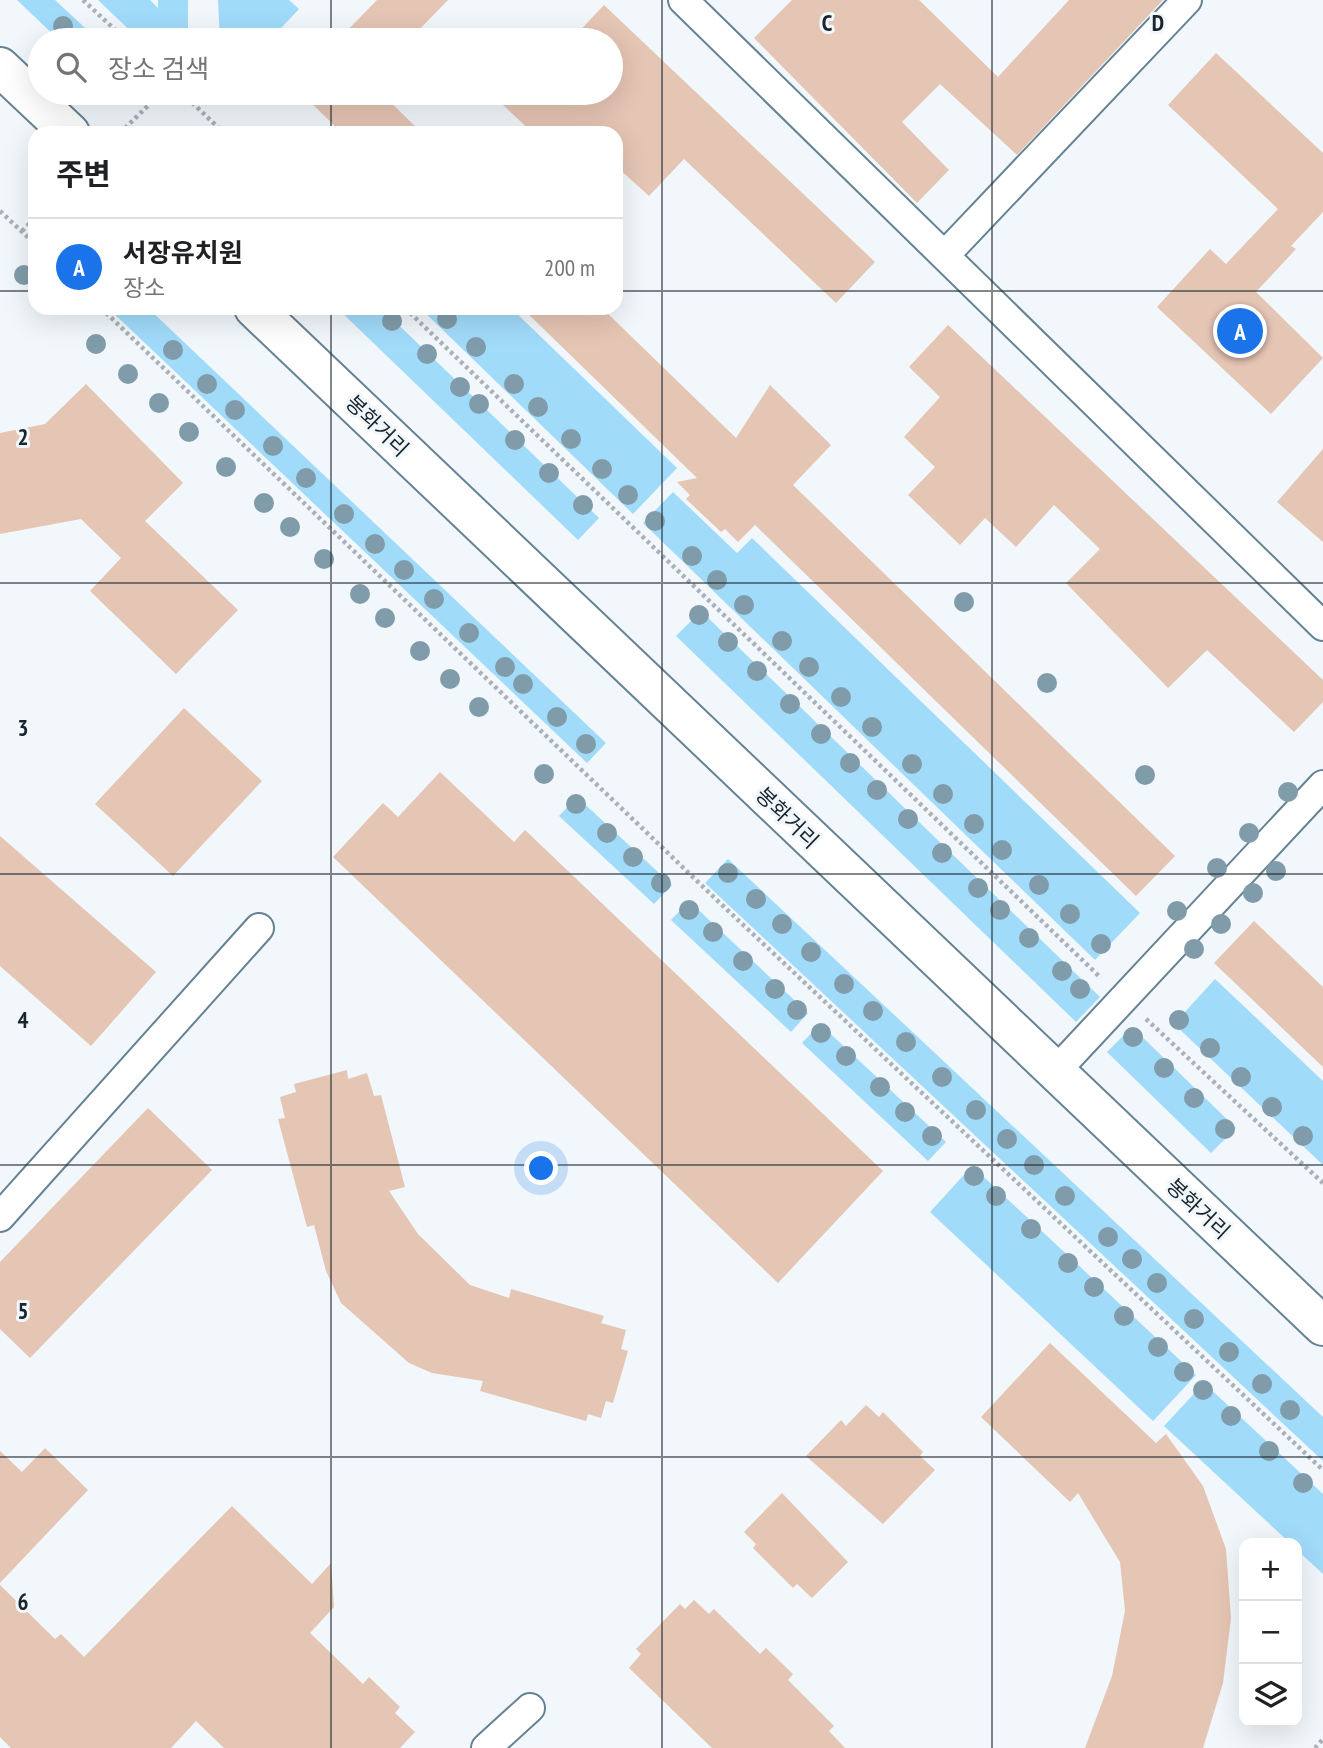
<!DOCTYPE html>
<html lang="ko">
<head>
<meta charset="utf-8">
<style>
  body { margin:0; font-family:"PT Sans Narrow","Noto Sans KR",sans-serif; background:#f2f2f2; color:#202124 }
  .controls { position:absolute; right:21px; bottom:21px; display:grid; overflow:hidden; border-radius:14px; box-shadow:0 7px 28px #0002 }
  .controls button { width:63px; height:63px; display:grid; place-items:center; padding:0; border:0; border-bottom:2px solid #e0e0e0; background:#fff; color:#202124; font:35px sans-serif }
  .you { position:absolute; left:542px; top:1169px; width:24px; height:24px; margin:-18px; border:5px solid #fff; border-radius:50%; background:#1a73e8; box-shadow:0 0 0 10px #1a73e833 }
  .badge { display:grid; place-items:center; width:46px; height:46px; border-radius:50%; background:#1a73e8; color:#fff; font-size:23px; font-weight:700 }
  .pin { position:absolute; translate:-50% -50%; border:4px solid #fff; box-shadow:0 2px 7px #0006 }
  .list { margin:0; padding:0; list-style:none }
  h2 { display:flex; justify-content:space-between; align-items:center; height:91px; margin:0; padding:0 28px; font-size:30px }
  h2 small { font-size:23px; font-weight:400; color:#757577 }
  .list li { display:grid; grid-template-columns:46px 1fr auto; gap:21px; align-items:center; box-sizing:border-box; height:98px; padding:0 28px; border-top:2px solid #e0e0e0 }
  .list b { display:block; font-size:26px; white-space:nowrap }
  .list p { margin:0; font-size:23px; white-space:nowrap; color:#757577 }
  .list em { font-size:23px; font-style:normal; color:#757577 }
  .icon { flex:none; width:38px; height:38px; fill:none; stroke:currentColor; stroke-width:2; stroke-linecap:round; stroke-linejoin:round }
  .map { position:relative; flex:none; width:1323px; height:1748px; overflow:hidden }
  .search { position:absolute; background:#fff; box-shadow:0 7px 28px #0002; left:28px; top:28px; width:595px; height:77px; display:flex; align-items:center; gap:18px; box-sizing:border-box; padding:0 24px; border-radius:38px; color:#757577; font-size:26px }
  .panel { position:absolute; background:#fff; box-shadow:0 7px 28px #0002; left:28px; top:126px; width:595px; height:189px; border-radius:21px }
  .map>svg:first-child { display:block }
  .green { fill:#a1dbfa }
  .building { fill:#e5c5b4 }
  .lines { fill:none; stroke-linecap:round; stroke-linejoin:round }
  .minor-casing { stroke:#658394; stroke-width:32 }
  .secondary-casing { stroke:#658394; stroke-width:42 }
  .path { stroke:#aab2b7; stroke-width:4.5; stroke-dasharray:3.5 3.5; stroke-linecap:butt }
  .minor { stroke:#fff; stroke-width:28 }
  .secondary { stroke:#fff; stroke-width:38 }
  .tree { fill:#809caa }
  .grid { fill:none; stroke:#19252c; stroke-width:2; stroke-opacity:0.55 }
  .labels { text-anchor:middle; stroke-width:6; stroke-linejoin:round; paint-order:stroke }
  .street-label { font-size:21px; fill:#19252c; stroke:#f1f7fb }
  .grid-label { font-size:23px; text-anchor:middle; font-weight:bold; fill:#19252c; stroke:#f1f7fb; stroke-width:6; stroke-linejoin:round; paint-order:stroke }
</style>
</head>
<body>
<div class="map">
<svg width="1323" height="1748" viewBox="0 0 1323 1748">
  <rect width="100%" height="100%" fill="#f1f7fb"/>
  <!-- green -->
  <g class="green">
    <polygon points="17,0 55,0 98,40 59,40"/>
    <polygon points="98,0 150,0 158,8 158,0 188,0 188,40 140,40"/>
    <polygon points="218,0 289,0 299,9 270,40 220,40"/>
    <polygon points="108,308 148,308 606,743 587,763"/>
    <polygon points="337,308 381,308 599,518 578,540"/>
    <polygon points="420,308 511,308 677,468 633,514"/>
    <polygon points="673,492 737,553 752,538 1140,913 1095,960 643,523"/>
    <polygon points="701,611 1100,997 1076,1022 676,636"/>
    <polygon points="577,797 672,885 654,904 559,816"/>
    <polygon points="728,859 1323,1417 1323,1461 705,883"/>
    <polygon points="689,901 808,1013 791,1032 671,920"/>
    <polygon points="1215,979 1323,1081 1323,1165 1174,1024"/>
    <polygon points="820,1024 946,1142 928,1161 802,1043"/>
    <polygon points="1132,1027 1236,1128 1211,1153 1107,1052"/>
    <polygon points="972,1166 1196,1375 1153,1421 930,1212"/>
    <polygon points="1204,1383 1323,1494 1323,1574 1297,1550 1297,1543 1290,1543 1164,1426"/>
  </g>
  <!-- building -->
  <g class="building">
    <polygon points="377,0 448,0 409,40 338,40"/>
    <polygon points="792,0 919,0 998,77 1069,0 1163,0 1017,155 940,84 902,122 949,170 917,203 754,38"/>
    <polygon points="604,5 875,262 836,303 684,159 649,196 616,166 616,133 533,133 490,93 611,93 611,40 571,40"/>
    <polygon points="1216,53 1323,153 1323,212 1291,246 1296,249 1256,292 1323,358 1271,414 1157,307 1210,249 1226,264 1278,209 1168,105"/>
    <polygon points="301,93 381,93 422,133 342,133"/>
    <polygon points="522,308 602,308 736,438 770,385 831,445 793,485 1175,856 1136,896 755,525 738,542 725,529 721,532 686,499 690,495 677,482 697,478"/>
    <polygon points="948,325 1323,680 1323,702 1294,732 1207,650 1168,688 1066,583 1100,549 1054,505 1016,547 985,518 960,545 908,495 935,467 904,437 940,397 909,367"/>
    <polygon points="86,384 183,483 145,521 238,610 176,674 90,591 121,558 81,519 0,534 0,433 45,424"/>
    <polygon points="1323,449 1323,542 1277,502"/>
    <polygon points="184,708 262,781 173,876 95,804"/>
    <polygon points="440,772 514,842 525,830 883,1171 778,1283 333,857 383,803 398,817"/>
    <polygon points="0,836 156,972 91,1046 0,966"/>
    <polygon points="1254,921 1323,987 1323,1067 1214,963"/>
    <polygon points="347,1070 348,1079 367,1073 374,1096 381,1095 405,1187 389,1191 418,1234 470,1285 509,1298 511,1289 604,1316 601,1323 626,1330 621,1349 628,1351 613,1403 606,1401 601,1418 588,1414 586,1421 480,1391 483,1381 432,1373 409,1363 341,1303 326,1271 314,1225 307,1227 278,1119 285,1118 280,1097 296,1092 294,1084"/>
    <polygon points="148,1108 212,1170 30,1358 0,1329 0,1262"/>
    <polygon points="1050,1343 1156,1443 1166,1434 1203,1486 1226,1549 1231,1618 1223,1683 1203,1748 1085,1748 1112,1676 1125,1611 1120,1562 1078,1493 1070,1502 981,1417"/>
    <polygon points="866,1405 879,1417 883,1412 923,1452 920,1456 935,1470 883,1524 806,1456 841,1420 846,1426"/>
    <polygon points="45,1448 88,1490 0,1583 0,1451 22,1472"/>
    <polygon points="782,1493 848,1562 812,1598 797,1584 793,1588 753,1548 756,1544 744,1532"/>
    <polygon points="232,1506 312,1584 331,1563 334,1607 310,1633 363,1684 369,1677 400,1707 395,1713 415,1732 400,1748 224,1748 196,1721 171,1748 11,1748 0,1737 0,1585 55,1639 61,1634 84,1657"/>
    <polygon points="694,1600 709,1614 714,1609 760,1654 766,1648 793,1674 788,1680 834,1726 829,1731 845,1748 712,1748 629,1668 641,1654 636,1649 680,1604 685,1609"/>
  </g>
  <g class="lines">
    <defs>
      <g id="minor">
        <polyline points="683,0 1323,626"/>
        <polyline points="945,255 1187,0"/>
        <polyline points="1054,1073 1323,785"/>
        <polyline points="0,1217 259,928"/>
        <polyline points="486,1748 530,1708"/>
      </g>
      <g id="secondary">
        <polyline points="0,67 70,133"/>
        <polyline points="254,308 1323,1326"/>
      </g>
    </defs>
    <!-- minor casing -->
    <use href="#minor" class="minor-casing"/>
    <!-- secondary casing -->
    <use href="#secondary" class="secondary-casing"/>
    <!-- path -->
    <g class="path">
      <polyline points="83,0 126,40"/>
      <polyline points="182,93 224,133"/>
      <polyline points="120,133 161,93"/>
      <polyline points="0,211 35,244"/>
      <polyline points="22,231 35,218"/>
      <polyline points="101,308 721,904 1323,1470"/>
      <polyline points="405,308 1101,978"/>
      <polyline points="1146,1019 1323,1183"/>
      <polyline points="1315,1748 1323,1739"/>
    </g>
    <!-- minor -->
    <use href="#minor" class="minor"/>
    <!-- secondary -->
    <use href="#secondary" class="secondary"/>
  </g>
  <!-- trees -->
  <g class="tree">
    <circle cx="63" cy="26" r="10"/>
    <circle cx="24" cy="275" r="10"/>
    <circle cx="447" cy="319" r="10"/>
    <circle cx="392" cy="321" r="10"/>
    <circle cx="96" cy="344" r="10"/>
    <circle cx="476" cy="347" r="10"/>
    <circle cx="173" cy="350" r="10"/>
    <circle cx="427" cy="354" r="10"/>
    <circle cx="128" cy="374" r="10"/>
    <circle cx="207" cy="384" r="10"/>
    <circle cx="514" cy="384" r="10"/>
    <circle cx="460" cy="387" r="10"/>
    <circle cx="159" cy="403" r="10"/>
    <circle cx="479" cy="404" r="10"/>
    <circle cx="538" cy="407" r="10"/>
    <circle cx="235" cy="410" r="10"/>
    <circle cx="189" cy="432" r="10"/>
    <circle cx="571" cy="439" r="10"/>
    <circle cx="515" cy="440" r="10"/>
    <circle cx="273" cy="446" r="10"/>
    <circle cx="226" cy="467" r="10"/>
    <circle cx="602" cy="469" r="10"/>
    <circle cx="549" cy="473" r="10"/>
    <circle cx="306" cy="478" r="10"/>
    <circle cx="628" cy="495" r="10"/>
    <circle cx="264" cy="503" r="10"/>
    <circle cx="583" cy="505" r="10"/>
    <circle cx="344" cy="514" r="10"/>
    <circle cx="655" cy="521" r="10"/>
    <circle cx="290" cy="527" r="10"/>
    <circle cx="375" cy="544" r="10"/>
    <circle cx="692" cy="556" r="10"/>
    <circle cx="324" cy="559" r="10"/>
    <circle cx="404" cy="570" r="10"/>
    <circle cx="717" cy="580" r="10"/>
    <circle cx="360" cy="594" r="10"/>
    <circle cx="434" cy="599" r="10"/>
    <circle cx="964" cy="602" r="10"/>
    <circle cx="744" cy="605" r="10"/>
    <circle cx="699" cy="615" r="10"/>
    <circle cx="385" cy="618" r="10"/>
    <circle cx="469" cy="633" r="10"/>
    <circle cx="782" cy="641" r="10"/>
    <circle cx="728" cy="642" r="10"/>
    <circle cx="420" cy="651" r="10"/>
    <circle cx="505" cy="667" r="10"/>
    <circle cx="809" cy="667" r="10"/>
    <circle cx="757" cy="671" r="10"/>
    <circle cx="450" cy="679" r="10"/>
    <circle cx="1047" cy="683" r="10"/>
    <circle cx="523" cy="684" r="10"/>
    <circle cx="841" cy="697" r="10"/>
    <circle cx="790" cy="704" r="10"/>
    <circle cx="479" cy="707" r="10"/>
    <circle cx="557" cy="717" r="10"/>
    <circle cx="872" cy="727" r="10"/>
    <circle cx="821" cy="734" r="10"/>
    <circle cx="586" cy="744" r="10"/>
    <circle cx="850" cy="763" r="10"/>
    <circle cx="912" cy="764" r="10"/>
    <circle cx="544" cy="774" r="10"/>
    <circle cx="1145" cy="775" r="10"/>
    <circle cx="877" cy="790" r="10"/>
    <circle cx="1288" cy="792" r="10"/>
    <circle cx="943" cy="794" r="10"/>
    <circle cx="576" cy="804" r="10"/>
    <circle cx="908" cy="819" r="10"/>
    <circle cx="974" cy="824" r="10"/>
    <circle cx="607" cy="833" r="10"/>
    <circle cx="1249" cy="833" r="10"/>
    <circle cx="1002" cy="850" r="10"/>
    <circle cx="942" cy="853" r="10"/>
    <circle cx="633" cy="857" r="10"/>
    <circle cx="1217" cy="868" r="10"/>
    <circle cx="1276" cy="871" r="10"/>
    <circle cx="728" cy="873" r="10"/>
    <circle cx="661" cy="883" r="10"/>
    <circle cx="1039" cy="885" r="10"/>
    <circle cx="978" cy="888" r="10"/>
    <circle cx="1253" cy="893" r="10"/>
    <circle cx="756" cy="899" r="10"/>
    <circle cx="689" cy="910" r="10"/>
    <circle cx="1000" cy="910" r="10"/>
    <circle cx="1177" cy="911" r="10"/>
    <circle cx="1070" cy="914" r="10"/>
    <circle cx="782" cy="924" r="10"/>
    <circle cx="1221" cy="924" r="10"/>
    <circle cx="713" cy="932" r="10"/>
    <circle cx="1029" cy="938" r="10"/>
    <circle cx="1101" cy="944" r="10"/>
    <circle cx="1194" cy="949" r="10"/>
    <circle cx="811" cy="952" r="10"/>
    <circle cx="743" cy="961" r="10"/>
    <circle cx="1062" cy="971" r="10"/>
    <circle cx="844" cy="984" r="10"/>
    <circle cx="775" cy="989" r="10"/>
    <circle cx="1080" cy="989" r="10"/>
    <circle cx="797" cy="1010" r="10"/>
    <circle cx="873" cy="1011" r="10"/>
    <circle cx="1179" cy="1020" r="10"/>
    <circle cx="821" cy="1033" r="10"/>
    <circle cx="1133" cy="1037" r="10"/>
    <circle cx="906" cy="1042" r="10"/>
    <circle cx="1210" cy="1048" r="10"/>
    <circle cx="846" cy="1056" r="10"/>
    <circle cx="1164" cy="1068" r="10"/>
    <circle cx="942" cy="1077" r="10"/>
    <circle cx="1241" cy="1077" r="10"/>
    <circle cx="880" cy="1087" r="10"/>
    <circle cx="1194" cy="1098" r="10"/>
    <circle cx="1272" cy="1107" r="10"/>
    <circle cx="976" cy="1110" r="10"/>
    <circle cx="905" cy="1112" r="10"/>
    <circle cx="1225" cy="1129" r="10"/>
    <circle cx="932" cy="1136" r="10"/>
    <circle cx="1303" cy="1136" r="10"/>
    <circle cx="1007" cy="1139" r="10"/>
    <circle cx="1034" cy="1165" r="10"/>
    <circle cx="974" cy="1176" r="10"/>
    <circle cx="996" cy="1196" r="10"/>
    <circle cx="1065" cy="1196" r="10"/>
    <circle cx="1031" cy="1229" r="10"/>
    <circle cx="1108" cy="1237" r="10"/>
    <circle cx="1132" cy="1259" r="10"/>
    <circle cx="1068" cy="1263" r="10"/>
    <circle cx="1157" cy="1283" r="10"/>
    <circle cx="1094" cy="1287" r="10"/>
    <circle cx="1124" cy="1316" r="10"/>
    <circle cx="1194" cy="1319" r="10"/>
    <circle cx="1158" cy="1347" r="10"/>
    <circle cx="1229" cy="1352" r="10"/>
    <circle cx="1184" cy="1372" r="10"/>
    <circle cx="1262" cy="1384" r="10"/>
    <circle cx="1203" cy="1390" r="10"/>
    <circle cx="1290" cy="1410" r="10"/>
    <circle cx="1231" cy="1416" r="10"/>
    <circle cx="1269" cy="1451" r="10"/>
    <circle cx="1303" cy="1483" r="10"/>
  </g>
  <!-- grid -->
  <path class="grid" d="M331,0V40M662,0V1748M992,0V1748M331,93V133M0,291H35M616,291H1323M331,308V1748M0,583H1323M0,874H1323M0,1165H1323M0,1457H1323"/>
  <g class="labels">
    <!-- street labels -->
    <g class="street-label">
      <text transform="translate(377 426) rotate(44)" y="7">봉화거리</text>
      <text transform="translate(787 818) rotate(44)" y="7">봉화거리</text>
      <text transform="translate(1198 1209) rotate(43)" y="7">봉화거리</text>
    </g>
  </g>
  <g class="grid-label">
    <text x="827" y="31">C</text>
    <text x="1158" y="31">D</text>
    <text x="23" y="445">2</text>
    <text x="23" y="736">3</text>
    <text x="23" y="1028">4</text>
    <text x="23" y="1319">5</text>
    <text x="23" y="1610">6</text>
  </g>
</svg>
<div class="controls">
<button>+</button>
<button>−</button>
<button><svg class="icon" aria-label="layers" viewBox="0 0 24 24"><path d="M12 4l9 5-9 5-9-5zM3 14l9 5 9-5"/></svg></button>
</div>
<div class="you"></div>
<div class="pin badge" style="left:1240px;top:331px">A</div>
<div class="search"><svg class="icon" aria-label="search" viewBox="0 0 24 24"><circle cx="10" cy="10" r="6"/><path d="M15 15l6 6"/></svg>장소 검색</div>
<section class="panel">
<h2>주변<small></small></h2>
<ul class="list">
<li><span class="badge">A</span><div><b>서장유치원</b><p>장소</p></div><em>200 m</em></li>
</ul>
</section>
</div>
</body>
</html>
